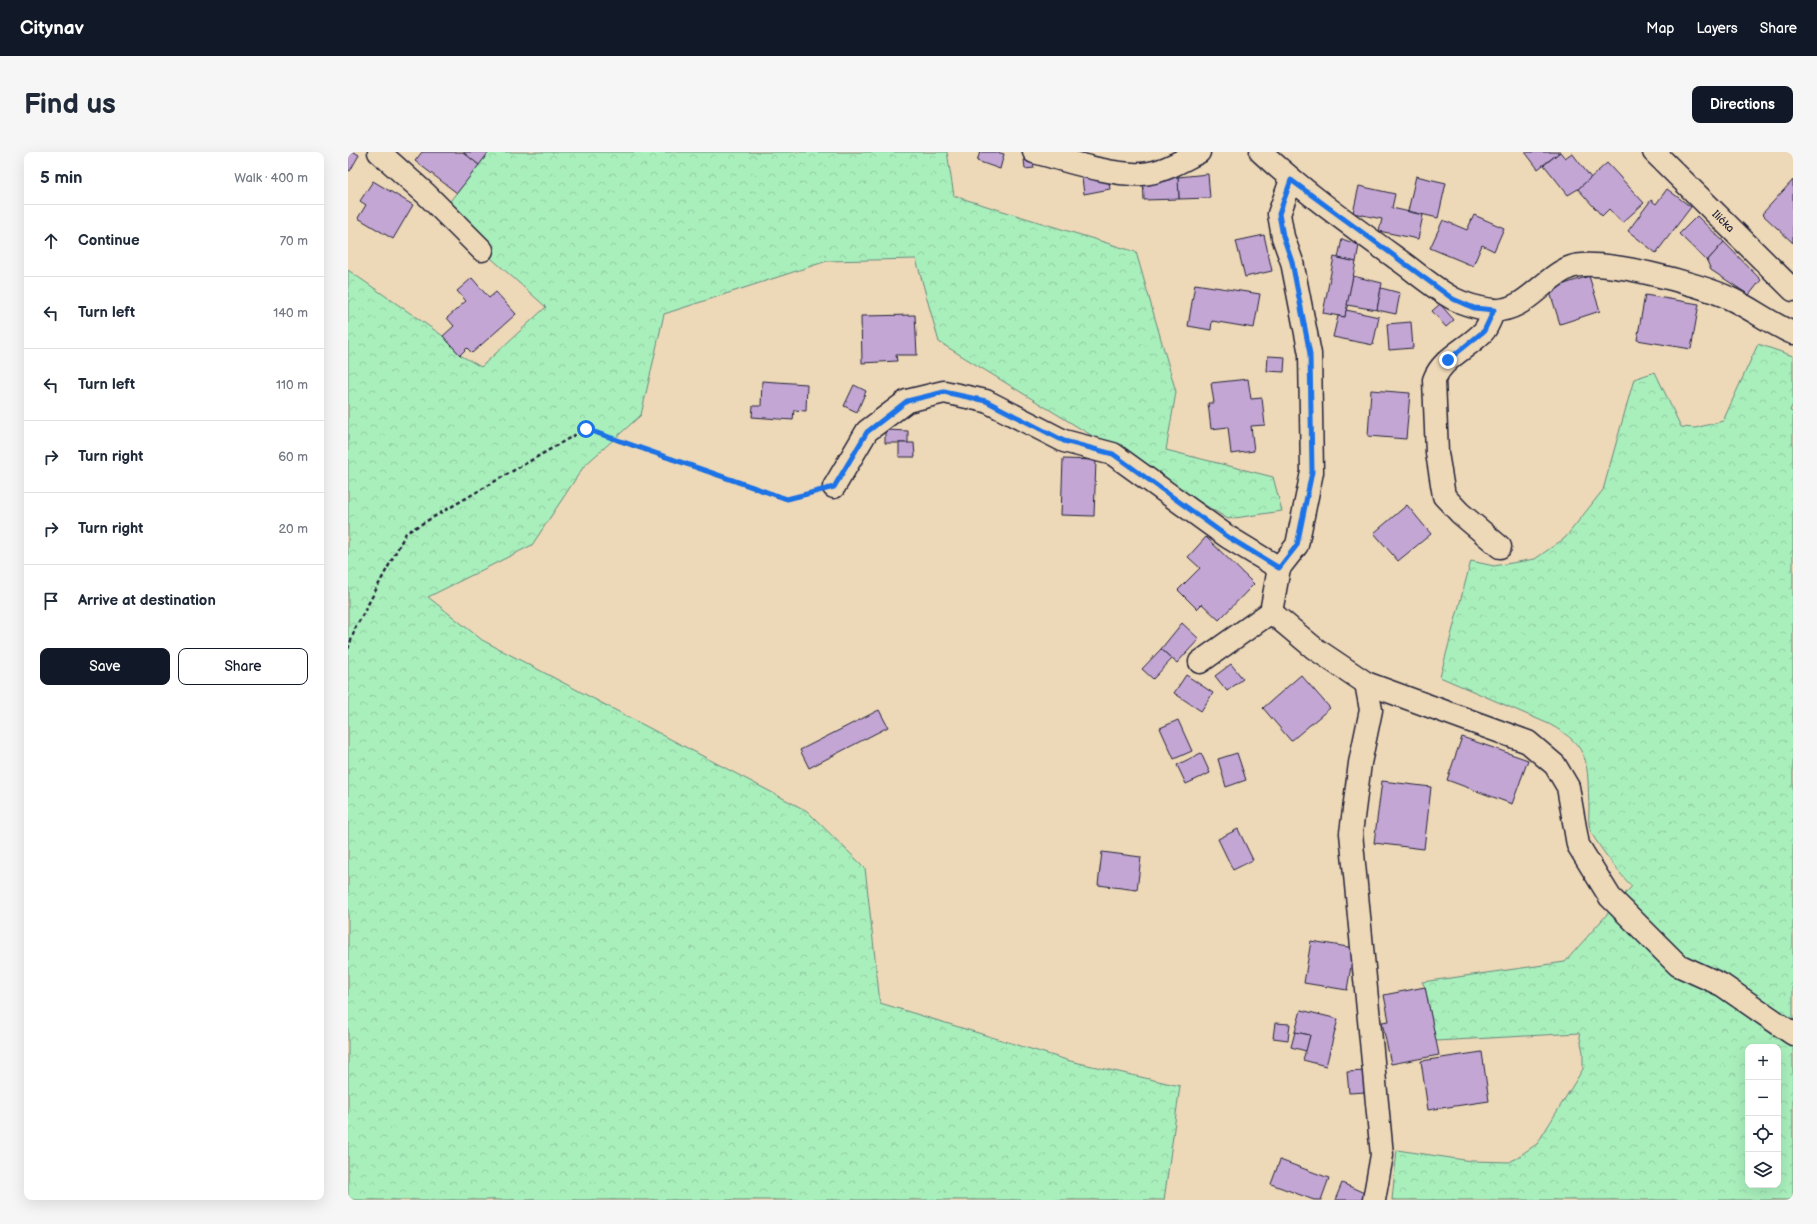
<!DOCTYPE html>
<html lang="en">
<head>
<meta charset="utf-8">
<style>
  body { margin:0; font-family:"Balsamiq Sans",sans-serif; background:#f6f6f7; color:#1f2937 }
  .controls { position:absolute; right:12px; bottom:12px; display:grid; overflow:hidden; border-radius:8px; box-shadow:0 4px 16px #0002 }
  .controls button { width:36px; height:36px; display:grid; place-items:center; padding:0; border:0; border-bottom:1px solid #e0e1e3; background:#fff; color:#1f2937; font:20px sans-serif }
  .stop { position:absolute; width:12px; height:12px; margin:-9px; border:3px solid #1a73e8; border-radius:50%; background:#fff }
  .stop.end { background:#1a73e8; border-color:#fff; box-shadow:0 1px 4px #0008 }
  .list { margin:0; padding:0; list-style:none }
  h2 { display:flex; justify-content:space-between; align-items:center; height:52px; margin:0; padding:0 16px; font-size:17px }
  h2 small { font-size:13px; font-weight:400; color:#747a83 }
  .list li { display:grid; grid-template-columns:26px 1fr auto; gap:12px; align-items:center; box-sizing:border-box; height:72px; padding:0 16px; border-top:1px solid #e0e1e3 }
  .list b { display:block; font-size:15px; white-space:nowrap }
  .list em { font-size:13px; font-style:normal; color:#747a83 }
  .actions { display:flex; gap:8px; padding:12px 16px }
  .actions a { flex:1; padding:9px 0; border:1px solid #111827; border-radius:8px; text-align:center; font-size:14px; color:#111827 }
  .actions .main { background:#111827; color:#fff }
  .icon { flex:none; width:22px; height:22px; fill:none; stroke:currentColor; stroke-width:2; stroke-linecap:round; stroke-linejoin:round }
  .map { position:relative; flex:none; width:1445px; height:1048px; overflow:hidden; border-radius:8px }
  header { display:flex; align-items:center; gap:24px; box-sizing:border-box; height:56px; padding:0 20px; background:#111827; color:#fff }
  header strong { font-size:19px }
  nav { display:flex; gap:22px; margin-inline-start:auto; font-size:14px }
  .intro { display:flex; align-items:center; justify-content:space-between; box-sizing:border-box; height:96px; padding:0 24px }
  h1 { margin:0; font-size:28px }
  .button { padding:10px 18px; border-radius:8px; background:#111827; color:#fff; font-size:14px; font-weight:700 }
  main { display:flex; gap:24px; padding:0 24px }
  aside { flex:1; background:#fff; border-radius:8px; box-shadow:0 4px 16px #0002 }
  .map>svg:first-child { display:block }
  .forest { fill:url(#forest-crowns); stroke:#66887c; fill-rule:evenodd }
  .building { fill:#c3a6d3; stroke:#22223b }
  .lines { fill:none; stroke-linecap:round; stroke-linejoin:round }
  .street-casing { stroke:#22223b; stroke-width:25 }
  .path { stroke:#22223b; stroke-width:2.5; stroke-dasharray:4 3; stroke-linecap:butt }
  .street { stroke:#edd8b7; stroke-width:22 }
  .route { stroke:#1a73e8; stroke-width:5 }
  .labels { text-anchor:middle; stroke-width:3; stroke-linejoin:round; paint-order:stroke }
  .street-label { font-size:11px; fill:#22223b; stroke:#edd8b7 }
</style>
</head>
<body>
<header>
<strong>Citynav</strong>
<nav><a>Map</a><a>Layers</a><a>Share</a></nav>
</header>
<div class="intro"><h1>Find us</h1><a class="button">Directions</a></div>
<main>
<aside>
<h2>5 min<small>Walk · 400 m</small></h2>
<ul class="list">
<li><svg class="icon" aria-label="ahead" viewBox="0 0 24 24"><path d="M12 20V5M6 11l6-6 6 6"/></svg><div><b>Continue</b></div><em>70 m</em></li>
<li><svg class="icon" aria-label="left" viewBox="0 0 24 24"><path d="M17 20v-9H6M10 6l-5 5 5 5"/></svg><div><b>Turn left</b></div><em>140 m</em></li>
<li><svg class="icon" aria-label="left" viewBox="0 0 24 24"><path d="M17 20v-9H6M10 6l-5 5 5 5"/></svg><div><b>Turn left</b></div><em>110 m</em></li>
<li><svg class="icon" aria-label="right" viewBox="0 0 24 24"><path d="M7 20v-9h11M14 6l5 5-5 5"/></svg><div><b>Turn right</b></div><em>60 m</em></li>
<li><svg class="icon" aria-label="right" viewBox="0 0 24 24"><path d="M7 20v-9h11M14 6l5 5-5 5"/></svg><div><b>Turn right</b></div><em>20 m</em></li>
<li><svg class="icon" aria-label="arrive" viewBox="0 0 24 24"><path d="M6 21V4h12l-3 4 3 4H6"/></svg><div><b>Arrive at destination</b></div></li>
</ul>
<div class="actions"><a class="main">Save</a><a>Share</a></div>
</aside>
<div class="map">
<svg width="1445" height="1048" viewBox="0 0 1445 1048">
  <defs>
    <pattern id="forest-crowns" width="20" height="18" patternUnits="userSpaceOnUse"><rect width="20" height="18" fill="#a9efbc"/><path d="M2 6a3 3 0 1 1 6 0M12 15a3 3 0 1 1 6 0" fill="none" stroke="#91cda2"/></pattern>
  </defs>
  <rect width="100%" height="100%" fill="#edd8b7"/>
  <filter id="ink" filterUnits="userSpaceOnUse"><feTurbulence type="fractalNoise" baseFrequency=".025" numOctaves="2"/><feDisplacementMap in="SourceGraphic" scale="8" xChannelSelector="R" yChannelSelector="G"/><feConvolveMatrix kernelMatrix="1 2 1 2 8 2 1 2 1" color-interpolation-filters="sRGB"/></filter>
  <g filter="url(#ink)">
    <!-- forest -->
    <g class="forest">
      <polygon points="141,0 599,0 606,44 788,100 828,240 818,298 925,325 934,359 880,367 591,190 568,107 479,109 316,162 293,263 236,314 184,393 80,445 134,488 459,659 517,716 532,851 722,909 832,934 816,1048 0,1048 0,118 95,184 112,203 133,215 198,155 134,98 95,58"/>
      <path d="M1410,192L1445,204V252L1442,259L1445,260V1048H1044L1049,998L1123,1009L1162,1010L1189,992L1235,917V900L1231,881L1088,889L1077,835L1074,830L1217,810L1284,734C1276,728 1244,686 1242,677C1240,671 1241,662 1241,656C1239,612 1244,595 1201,572L1092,525L1123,409L1146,414L1187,407L1217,386L1255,338L1286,227L1307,220L1333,275L1347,276L1375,269ZM1400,895H1430V1033H1400Z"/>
    </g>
    <!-- building -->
    <g class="building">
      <polygon points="0,0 6,0 11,3 2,19 0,18"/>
      <polygon points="74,0 115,0 131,13 109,41 67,9"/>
      <polygon points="115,0 141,0 131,13"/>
      <polygon points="632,0 649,0 656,2 652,17 629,9"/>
      <polygon points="1177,0 1212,0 1190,17"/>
      <polygon points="1212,0 1217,6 1224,1 1243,26 1230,37 1220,43 1196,13"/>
      <polygon points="684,6 686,16 677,17 676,7"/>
      <polygon points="1259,11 1296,51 1274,71 1261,57 1254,64 1230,37"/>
      <polygon points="860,22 862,46 831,47 830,25"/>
      <polygon points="760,23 762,37 736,42 734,26"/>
      <polygon points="1068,24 1098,31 1090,66 1060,59"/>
      <polygon points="830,25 831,47 796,48 795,27"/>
      <polygon points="1445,28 1445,91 1414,62"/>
      <polygon points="25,29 65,53 45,87 10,66 18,53 12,49"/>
      <polygon points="1011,34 1047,42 1044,56 1075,63 1070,87 1031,79 1034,67 1005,61"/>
      <polygon points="1319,37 1343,55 1308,101 1280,79 1303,48 1308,52"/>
      <polygon points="1126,63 1156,76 1146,99 1134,93 1125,114 1082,96 1095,68 1119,78"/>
      <polygon points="1349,64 1376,90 1359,109 1331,82"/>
      <polygon points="916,83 924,119 897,125 888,89"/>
      <polygon points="994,87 1011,93 1008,110 990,106"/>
      <polygon points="1376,90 1413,128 1401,143 1363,118 1359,109"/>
      <polygon points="986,105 1008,110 997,165 975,161"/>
      <polygon points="1005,124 1034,131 1029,158 999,153"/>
      <polygon points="1241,124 1252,159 1212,172 1201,137"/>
      <polygon points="124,126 141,146 148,140 168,162 124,201 119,196 112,203 95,184 106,174 99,166 118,149 109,139"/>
      <polygon points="847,132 912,142 906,176 864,169 863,178 840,174"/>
      <polygon points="1033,136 1052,141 1048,162 1029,158"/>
      <polygon points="1297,143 1351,152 1343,197 1289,188"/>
      <polygon points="1092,152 1106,168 1098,175 1084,159"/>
      <polygon points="998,158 1031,165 1025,193 985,185 990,164 997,165"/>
      <polygon points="567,163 569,203 548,203 549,209 514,211 513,164"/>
      <polygon points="1063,170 1065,196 1041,198 1039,172"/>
      <polygon points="920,204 937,205 936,220 919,219"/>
      <polygon points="900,227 903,247 914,246 917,273 903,274 906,299 883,302 880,275 863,277 860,251 866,251 863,231"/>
      <polygon points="414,229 459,232 458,259 446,258 445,268 404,265 405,254 413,254"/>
      <polygon points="506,233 518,239 509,260 496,254"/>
      <polygon points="1023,238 1062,241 1058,287 1020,284"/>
      <polygon points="537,278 560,279 560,291 537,291"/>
      <polygon points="551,291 566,291 567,305 551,305"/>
      <polygon points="715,307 748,308 746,364 713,363"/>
      <polygon points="1059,353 1083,382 1050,409 1026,381"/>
      <polygon points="858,385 906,432 871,468 854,452 849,457 830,438 852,416 840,405"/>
      <polygon points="834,471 851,487 829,511 813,497"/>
      <polygon points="813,497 824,507 805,527 794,517"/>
      <polygon points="883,512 895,527 879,539 867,524"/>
      <polygon points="838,523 865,541 853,559 826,541"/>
      <polygon points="953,523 982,556 943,589 915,556"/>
      <polygon points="531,558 540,575 461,616 452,598"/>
      <polygon points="830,568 844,599 826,607 812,576"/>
      <polygon points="1114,585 1180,608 1164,652 1099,628"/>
      <polygon points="853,601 862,621 838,632 829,613"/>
      <polygon points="889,601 898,628 878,635 870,607"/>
      <polygon points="1034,629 1083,635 1076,697 1026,691"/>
      <polygon points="890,677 905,708 885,718 870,687"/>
      <polygon points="754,700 793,705 789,738 750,733"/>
      <polygon points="963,789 1006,796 999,838 956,831"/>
      <polygon points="1077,835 1091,903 1043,912 1034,870 1041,869 1036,843"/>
      <polygon points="953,858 990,867 978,914 955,908 962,883 947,880"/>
      <polygon points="927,871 942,872 940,888 925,886"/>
      <polygon points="947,880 962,883 958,899 943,895"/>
      <polygon points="1134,900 1141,949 1080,958 1073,909"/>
      <polygon points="1018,919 1018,940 1001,941 999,920"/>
      <polygon points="932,1008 981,1026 973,1048 966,1048 923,1032"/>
      <polygon points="994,1031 1023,1044 1021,1048 987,1048"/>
    </g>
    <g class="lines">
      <defs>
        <g id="street">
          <polyline points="31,0 78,42 134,98"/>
          <path d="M686,0C717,8 764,24 794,22C814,21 833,9 851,0"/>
          <path d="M913,0C955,39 1001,72 1048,106C1067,119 1085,136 1106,147C1118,153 1130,156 1144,158C1177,161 1195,125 1223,115C1251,105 1352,132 1381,146C1403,156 1423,172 1445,181"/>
          <path id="s1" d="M1306,0L1445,138"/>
          <path d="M1146,158C1143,165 1140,175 1135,180C1119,197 1094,206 1086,228L1089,301L1096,344L1112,361L1152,395"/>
          <polyline points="486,335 519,279 559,249 596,240 638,249 716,289 765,302 880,385 931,416"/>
          <polyline points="923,460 966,496 1018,531 1180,590 1207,613 1220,635 1230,693 1262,745 1330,813 1374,833 1445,882"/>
          <polyline points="852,510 923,460 931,416 949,393 964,320 962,202 944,110 935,85 931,62 943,28"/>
          <polyline points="1018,531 1023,558 1012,611 1003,681 1034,1003 1026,1048"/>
        </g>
      </defs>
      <!-- street casing -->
      <use href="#street" class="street-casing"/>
      <!-- path -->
      <polyline class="path" points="0,497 7,477 58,381 237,277 439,347 464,341"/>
      <!-- street -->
      <use href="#street" class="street"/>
    </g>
  </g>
  <g class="lines" filter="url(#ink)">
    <!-- route -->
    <polyline class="route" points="238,277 439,347 486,335 519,280 559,249 596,240 638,249 716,289 765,302 880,385 931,416 949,393 964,320 962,202 944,110 935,84 931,62 943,28 1105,147 1126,156 1146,158 1136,179 1100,208"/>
  </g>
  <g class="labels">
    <!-- street labels -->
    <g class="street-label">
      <text dy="4" stroke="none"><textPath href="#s1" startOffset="98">Ilićka</textPath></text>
    </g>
  </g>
</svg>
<div class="controls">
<button>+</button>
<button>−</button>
<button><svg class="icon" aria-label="locate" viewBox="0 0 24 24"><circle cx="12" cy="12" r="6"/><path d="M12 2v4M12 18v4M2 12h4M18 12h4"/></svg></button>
<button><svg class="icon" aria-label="layers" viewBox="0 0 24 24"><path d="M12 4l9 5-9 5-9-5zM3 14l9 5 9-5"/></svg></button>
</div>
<div class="stop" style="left:238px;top:277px"></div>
<div class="stop end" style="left:1100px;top:208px"></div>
</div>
</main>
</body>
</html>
